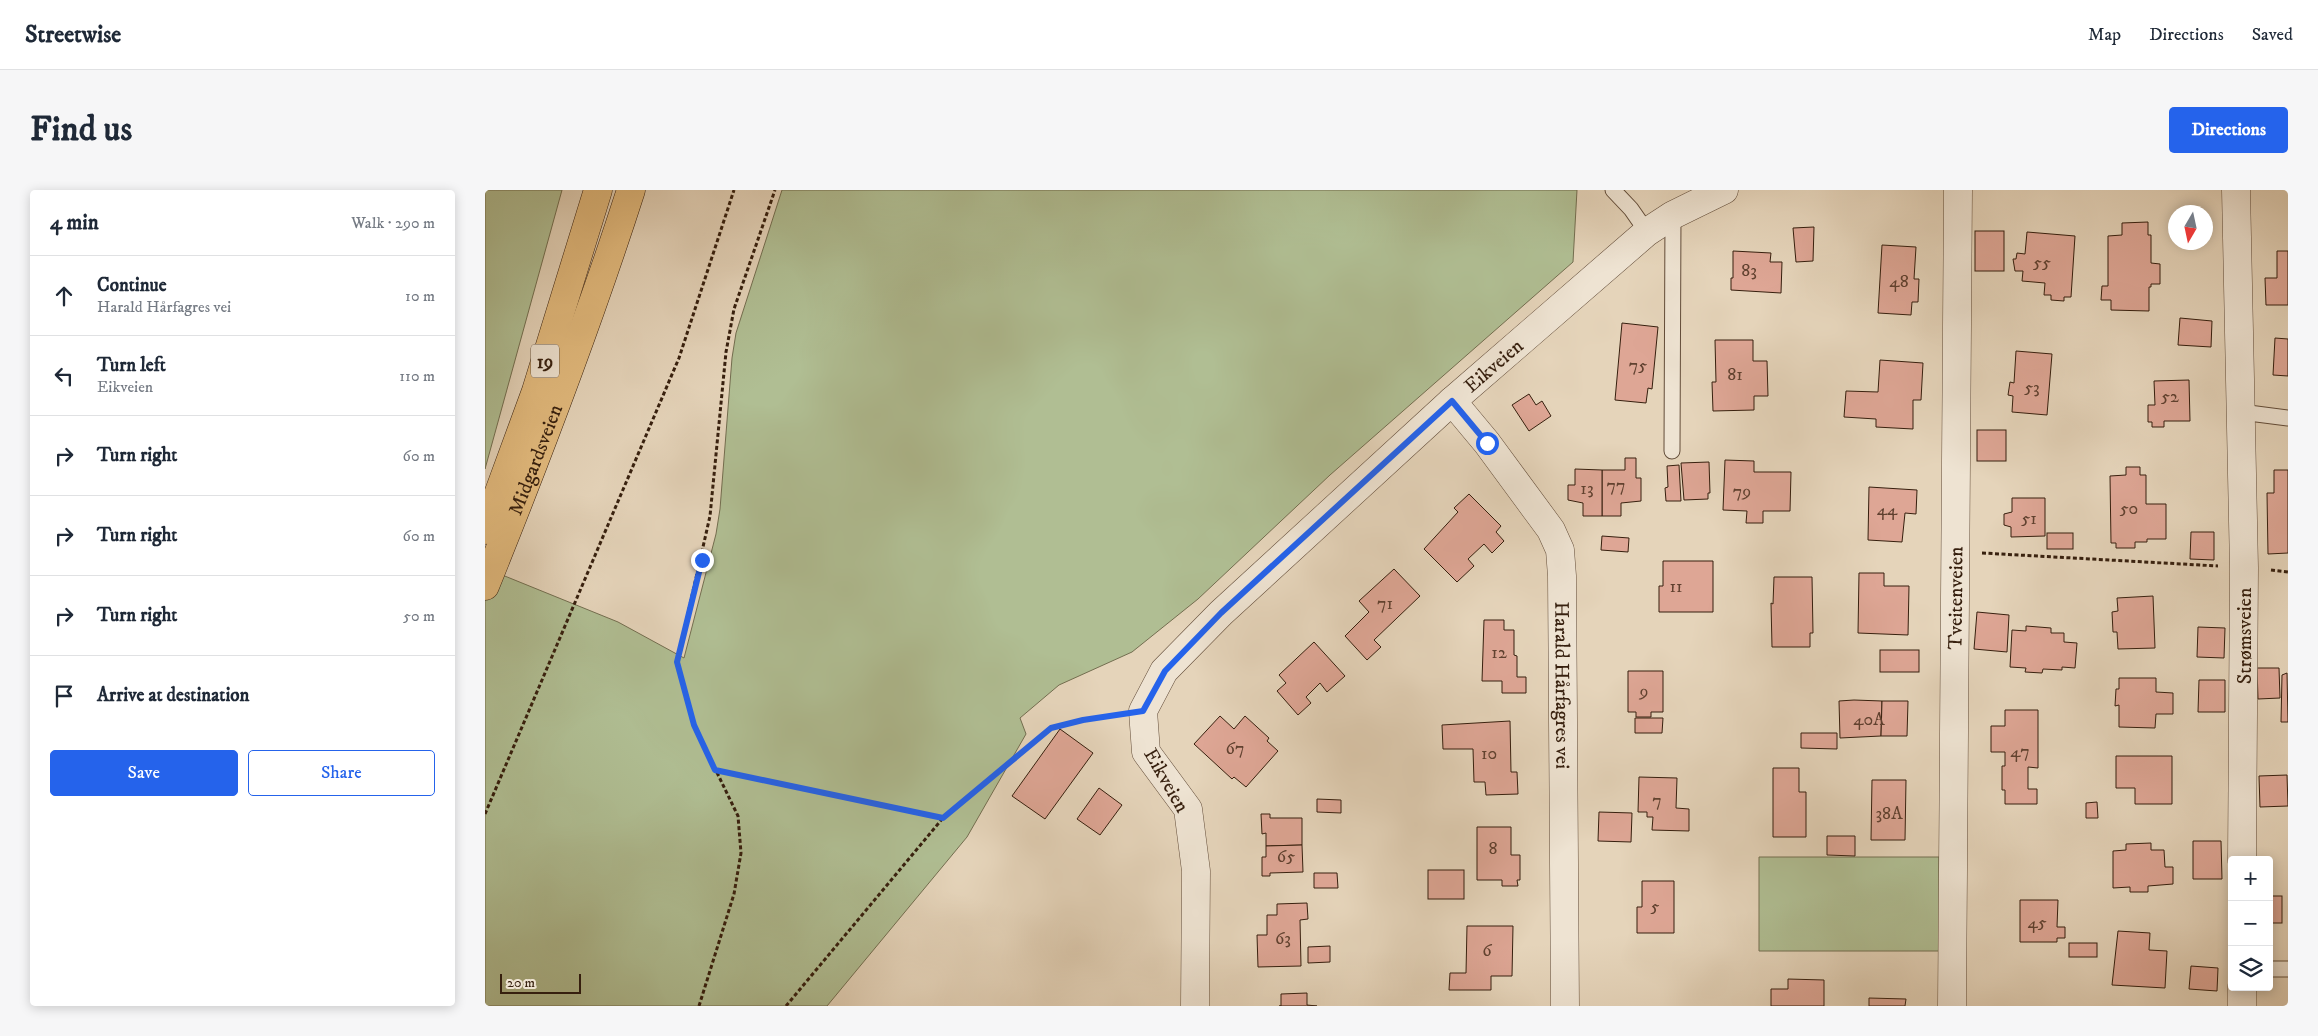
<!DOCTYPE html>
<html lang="en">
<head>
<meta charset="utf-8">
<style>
  body { margin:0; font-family:"IM FELL DW Pica",serif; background:#f6f6f7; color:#1f2937 }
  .controls { position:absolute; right:15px; bottom:15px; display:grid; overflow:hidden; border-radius:5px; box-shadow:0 2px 12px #0003 }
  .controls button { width:45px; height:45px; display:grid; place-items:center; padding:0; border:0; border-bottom:1px solid #e0e1e3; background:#fff; color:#1f2937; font:25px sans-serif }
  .compass { position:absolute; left:1683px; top:15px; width:45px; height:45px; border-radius:50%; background:#fff; box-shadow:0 2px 12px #0003; rotate:189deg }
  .scale { position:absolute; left:15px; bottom:12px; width:81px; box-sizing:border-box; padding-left:5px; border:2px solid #361f0e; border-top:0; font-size:14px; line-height:18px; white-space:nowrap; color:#361f0e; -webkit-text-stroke:4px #eee3d2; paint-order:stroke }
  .stop { position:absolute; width:15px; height:15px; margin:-11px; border:4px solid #2563eb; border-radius:50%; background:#fff }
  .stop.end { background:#2563eb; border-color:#fff; box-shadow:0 1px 5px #0008 }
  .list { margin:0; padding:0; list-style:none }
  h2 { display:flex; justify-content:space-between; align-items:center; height:65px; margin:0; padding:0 20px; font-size:21px }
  h2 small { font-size:16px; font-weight:400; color:#747a83 }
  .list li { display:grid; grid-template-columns:32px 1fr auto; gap:15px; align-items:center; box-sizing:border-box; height:80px; padding:0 20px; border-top:1px solid #e0e1e3 }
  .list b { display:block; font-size:19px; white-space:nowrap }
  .list p { margin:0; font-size:16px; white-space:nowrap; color:#747a83 }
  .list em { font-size:16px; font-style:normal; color:#747a83 }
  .actions { display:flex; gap:10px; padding:15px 20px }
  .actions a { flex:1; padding:11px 0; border:1px solid #2563eb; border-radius:5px; text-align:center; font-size:18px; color:#2563eb }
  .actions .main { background:#2563eb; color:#fff }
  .icon { flex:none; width:28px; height:28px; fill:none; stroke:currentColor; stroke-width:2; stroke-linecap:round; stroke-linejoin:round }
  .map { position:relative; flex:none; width:1803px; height:816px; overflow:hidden; border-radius:5px }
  header { display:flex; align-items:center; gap:30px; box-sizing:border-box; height:70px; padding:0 25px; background:#fff; border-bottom:1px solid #e0e1e3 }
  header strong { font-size:24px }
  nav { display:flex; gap:28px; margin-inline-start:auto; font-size:18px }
  .intro { display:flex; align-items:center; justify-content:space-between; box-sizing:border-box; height:120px; padding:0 30px }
  h1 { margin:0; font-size:35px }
  .button { padding:12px 22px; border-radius:5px; background:#2563eb; color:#fff; font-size:18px; font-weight:700 }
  main { display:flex; gap:30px; padding:0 30px }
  aside { flex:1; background:#fff; border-radius:5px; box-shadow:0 2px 12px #0003 }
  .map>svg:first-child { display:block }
  .green { fill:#b0be93; stroke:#736e50 }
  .building { fill:#dea695; stroke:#361f0e }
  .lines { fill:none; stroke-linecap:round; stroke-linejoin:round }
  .lane-casing { stroke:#624c39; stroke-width:17 }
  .street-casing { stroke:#624c39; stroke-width:29 }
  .highway-casing { stroke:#361f0e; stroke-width:29 }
  .path { stroke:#361f0e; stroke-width:3; stroke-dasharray:4 2.5; stroke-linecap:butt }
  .lane { stroke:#eee3d2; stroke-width:15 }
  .street { stroke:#eee3d2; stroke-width:28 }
  .highway { stroke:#e2ba7d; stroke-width:28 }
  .route { stroke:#2563eb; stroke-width:6 }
  .labels { text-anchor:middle; stroke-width:4; stroke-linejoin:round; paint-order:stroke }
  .number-label { font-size:18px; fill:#604130 }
  .shield { fill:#eee3d2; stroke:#6d5a49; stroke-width:1 }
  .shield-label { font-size:19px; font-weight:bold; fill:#361f0e }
  .street-label { font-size:20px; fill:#361f0e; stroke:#eee3d2 }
</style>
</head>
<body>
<header>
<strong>Streetwise</strong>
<nav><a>Map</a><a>Directions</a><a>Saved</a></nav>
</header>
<div class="intro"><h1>Find us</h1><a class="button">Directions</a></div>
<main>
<aside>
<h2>4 min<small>Walk · 290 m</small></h2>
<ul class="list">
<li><svg class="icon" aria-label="ahead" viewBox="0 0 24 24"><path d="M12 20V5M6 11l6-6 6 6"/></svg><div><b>Continue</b><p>Harald Hårfagres vei</p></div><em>10 m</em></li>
<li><svg class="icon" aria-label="left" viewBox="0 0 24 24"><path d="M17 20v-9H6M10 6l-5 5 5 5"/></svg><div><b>Turn left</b><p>Eikveien</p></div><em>110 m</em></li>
<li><svg class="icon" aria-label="right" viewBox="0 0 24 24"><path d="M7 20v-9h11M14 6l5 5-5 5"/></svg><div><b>Turn right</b></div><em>60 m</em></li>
<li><svg class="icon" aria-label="right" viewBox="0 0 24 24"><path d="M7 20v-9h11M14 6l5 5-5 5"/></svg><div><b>Turn right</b></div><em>60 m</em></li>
<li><svg class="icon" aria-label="right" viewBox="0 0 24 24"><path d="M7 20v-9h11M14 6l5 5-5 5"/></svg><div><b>Turn right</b></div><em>50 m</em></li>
<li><svg class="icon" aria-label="arrive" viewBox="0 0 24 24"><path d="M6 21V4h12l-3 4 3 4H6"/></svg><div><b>Arrive at destination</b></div></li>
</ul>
<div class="actions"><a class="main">Save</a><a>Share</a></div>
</aside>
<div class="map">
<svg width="1803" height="816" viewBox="0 0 1803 816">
  <rect width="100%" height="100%" fill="#e5d4ba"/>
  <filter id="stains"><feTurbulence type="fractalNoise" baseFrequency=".004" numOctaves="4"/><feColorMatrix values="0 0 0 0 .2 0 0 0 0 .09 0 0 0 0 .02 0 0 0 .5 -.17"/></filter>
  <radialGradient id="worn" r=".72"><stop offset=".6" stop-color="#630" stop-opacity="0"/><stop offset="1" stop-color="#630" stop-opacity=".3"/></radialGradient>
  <!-- green -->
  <g class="green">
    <polygon points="0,0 77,0 0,279"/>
    <polygon points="297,0 1092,0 1088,72 845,285 713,409 647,462 574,495 535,528 541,544 482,647 342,816 0,816 0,378 133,432 199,468 231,344 235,319 247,168 251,143"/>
    <polygon points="1274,667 1454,667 1455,761 1274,761"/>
  </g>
  <!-- building -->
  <g class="building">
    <polygon points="1663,32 1663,45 1666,45 1666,73 1675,74 1675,94 1666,94 1666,97 1664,97 1664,121 1626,120 1626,110 1616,110 1617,96 1623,96 1623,46 1637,45 1637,33"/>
    <polygon points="1329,37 1328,71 1311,72 1308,38"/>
    <rect x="1490" y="41" width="29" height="40"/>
    <polygon points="1542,42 1590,46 1586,107 1579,107 1579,111 1566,110 1566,105 1559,105 1560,93 1537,91 1538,81 1530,81 1528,69 1531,69 1532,63 1540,64"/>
    <polygon points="1397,55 1431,57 1429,89 1434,89 1433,112 1427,112 1426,125 1393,123"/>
    <polygon points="1248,61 1286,63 1285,72 1297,72 1296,103 1246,100 1246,88 1248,88"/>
    <polygon points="1792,61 1803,61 1803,115 1781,115 1780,88 1792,88"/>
    <polygon points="1695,128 1727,131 1726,157 1693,155"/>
    <polygon points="1137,133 1173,137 1167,199 1163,198 1161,213 1130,210"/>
    <polygon points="1790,148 1803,149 1803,186 1788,185"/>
    <polygon points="1230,150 1268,150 1268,171 1282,171 1283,206 1269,206 1269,220 1228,221 1227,192 1231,192"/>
    <polygon points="1531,161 1567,164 1562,225 1527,222 1528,206 1523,205 1525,192 1529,193"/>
    <polygon points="1395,170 1438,173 1436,210 1428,210 1428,239 1391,237 1391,229 1359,227 1361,201 1393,202"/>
    <polygon points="1704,190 1705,231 1679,231 1679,237 1667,237 1667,232 1663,232 1663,215 1670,215 1669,191"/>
    <polygon points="1044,204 1051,215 1057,211 1066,226 1044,241 1027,215"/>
    <rect x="1492" y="240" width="29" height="31"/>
    <polygon points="1140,268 1151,268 1151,288 1156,288 1156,311 1136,313 1136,326 1117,326 1117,280 1140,280"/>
    <polygon points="1240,270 1269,271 1269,282 1306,282 1305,321 1278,321 1278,333 1261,333 1262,321 1238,320"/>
    <polygon points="1224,272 1225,303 1223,303 1223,309 1199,310 1196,273"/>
    <polygon points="1194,275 1196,311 1181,311 1180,298 1183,297 1182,276"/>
    <polygon points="1641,277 1655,277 1655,285 1661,285 1661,314 1681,314 1681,349 1662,349 1662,352 1650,352 1650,358 1631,358 1631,353 1626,353 1625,286 1641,285"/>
    <polygon points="1090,279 1117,280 1117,326 1098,326 1098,313 1083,310 1083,295 1090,295"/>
    <polygon points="1789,280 1803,280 1803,363 1783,364 1782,303 1789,303"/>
    <polygon points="1384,297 1432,300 1431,324 1420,323 1417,352 1383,350"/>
    <polygon points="984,304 1016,336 1011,342 1019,351 1007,363 999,354 983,369 989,376 972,392 939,359 973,322 969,318"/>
    <polygon points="1527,308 1560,308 1560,346 1526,347 1526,337 1519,335 1519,324 1527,322"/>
    <polygon points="1706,342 1729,342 1729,370 1705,369"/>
    <rect x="1562" y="343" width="26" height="16"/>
    <polygon points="1117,346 1144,348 1143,362 1116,360"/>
    <polygon points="1178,371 1228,371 1228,422 1174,422 1174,396 1178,396"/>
    <polygon points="909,379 935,406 889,450 896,457 882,470 860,446 884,422 874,411"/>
    <polygon points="1374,383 1399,383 1399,396 1424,396 1423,445 1373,443"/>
    <polygon points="1289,387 1327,387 1328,443 1325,443 1325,457 1287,457 1286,413 1288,414"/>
    <polygon points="1668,406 1670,458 1633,459 1632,442 1628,442 1627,422 1633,421 1632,408"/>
    <polygon points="1492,422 1524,425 1522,462 1489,459"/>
    <polygon points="999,430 1019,430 1019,440 1029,440 1029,465 1032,466 1032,487 1041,487 1041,503 1017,503 1017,491 997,491"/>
    <polygon points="1541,436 1566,438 1566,443 1579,443 1579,452 1592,453 1590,478 1577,477 1577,480 1558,479 1557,483 1540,482 1541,478 1525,477 1527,440 1541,441"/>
    <polygon points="1713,437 1740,438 1739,468 1712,467"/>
    <polygon points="829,452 860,486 842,502 835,493 821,507 826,513 813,525 792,501 801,493 794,485"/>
    <rect x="1395" y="460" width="39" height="22"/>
    <polygon points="1772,478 1794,478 1795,508 1773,509"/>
    <polygon points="1143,481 1178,481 1178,522 1166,522 1166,527 1151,527 1151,522 1143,522"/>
    <polygon points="1802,483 1803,532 1796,532 1797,485"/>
    <polygon points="1634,488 1671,488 1671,502 1688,503 1688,524 1671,524 1670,538 1634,537 1634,515 1630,516 1631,499 1634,499"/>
    <polygon points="1714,490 1740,490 1740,522 1713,522"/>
    <polygon points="1369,510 1397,511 1396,546 1355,548 1354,511"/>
    <polygon points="1397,511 1423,511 1422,546 1396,546"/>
    <polygon points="1520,520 1553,520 1553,578 1543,577 1543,599 1552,599 1552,614 1520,614 1520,600 1517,600 1517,576 1520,576 1520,562 1506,562 1506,536 1520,536"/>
    <polygon points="735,526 749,539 760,526 784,548 782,551 793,561 761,597 749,587 747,589 709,554"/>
    <polygon points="1150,528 1178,528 1177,543 1150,543"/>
    <polygon points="1025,531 1026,582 1032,582 1033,604 1001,605 1000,592 989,592 988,559 958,559 957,535"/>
    <polygon points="575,539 608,563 560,629 527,606"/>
    <polygon points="1316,543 1352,543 1352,559 1316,558"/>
    <polygon points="1631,566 1687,566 1687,614 1650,614 1650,598 1631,598"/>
    <polygon points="1288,578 1314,578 1314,602 1321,602 1321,647 1288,647"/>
    <polygon points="1802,585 1803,616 1775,617 1774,586"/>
    <polygon points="1154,587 1192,588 1191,618 1204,619 1204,641 1167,640 1168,627 1162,627 1162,622 1153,622"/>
    <polygon points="1387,590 1421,590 1420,650 1386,650"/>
    <polygon points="614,598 637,615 615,645 592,629"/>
    <polygon points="832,609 856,610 856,623 832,622"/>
    <polygon points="1612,612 1613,628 1601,628 1601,613"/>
    <polygon points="1114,622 1147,623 1146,652 1113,651"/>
    <polygon points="776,624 785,624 785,628 817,628 817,655 781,656 781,643 777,644"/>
    <polygon points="992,637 1026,637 1026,665 1035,665 1035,690 1032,690 1033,696 1017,696 1017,690 992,690"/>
    <polygon points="1342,646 1370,646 1370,666 1342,665"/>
    <polygon points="1708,651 1736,651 1737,689 1708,689"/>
    <polygon points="1666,653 1666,660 1679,660 1680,677 1688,677 1688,694 1663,696 1663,702 1645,702 1645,697 1628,698 1628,661 1641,660 1641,654"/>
    <polygon points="817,655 818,682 785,683 785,686 777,686 777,667 781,667 781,656"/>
    <rect x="943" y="680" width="36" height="29"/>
    <polygon points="829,683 852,683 853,698 829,698"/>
    <polygon points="1157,691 1189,691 1189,743 1152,743 1152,717 1157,717"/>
    <rect x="1784" y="706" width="13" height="27"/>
    <polygon points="1535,710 1573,710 1572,737 1580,737 1580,748 1572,748 1572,752 1535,752"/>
    <polygon points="822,713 823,729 815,730 816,776 773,777 772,745 782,745 782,725 792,725 792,714"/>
    <polygon points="982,736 1028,736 1027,786 1006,786 1006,800 964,800 965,783 981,783"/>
    <polygon points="1633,741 1665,743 1664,760 1682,761 1680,798 1627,795"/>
    <rect x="1584" y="753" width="28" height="14"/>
    <polygon points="845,756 845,772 823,773 823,757"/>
    <polygon points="1706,776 1733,778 1732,801 1704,799"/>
    <polygon points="1303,789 1339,790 1339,816 1286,816 1286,799 1303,799"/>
    <polygon points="822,803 822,815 832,816 794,816 796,816 796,804"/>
    <polygon points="1384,808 1421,809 1420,816 1384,816"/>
  </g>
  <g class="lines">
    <defs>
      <g id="lane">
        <polyline points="1128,0 1146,19 1162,42"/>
        <polyline points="1756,222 1803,228"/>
        <polyline points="1187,261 1188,25"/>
        <polyline points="1784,779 1803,779"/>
      </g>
      <g id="street">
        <polyline points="1751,0 1759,378 1757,670"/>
        <path id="s1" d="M967,211L1002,253L1066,340L1075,360L1077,386L1080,816"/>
        <polyline points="1757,797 1757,816"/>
        <path id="s2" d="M710,816L711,681L703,619L661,562L658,521L679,481L736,423L967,211L1162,42L1188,25L1239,0"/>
        <path id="s3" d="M1467,816L1473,0"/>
      </g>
      <g id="highway">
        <polyline points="0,340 51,201 113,0"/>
        <path id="s4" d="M0,396C53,265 103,134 146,0"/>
      </g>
    </defs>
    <!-- lane casing -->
    <use href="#lane" class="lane-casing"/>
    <!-- street casing -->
    <use href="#street" class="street-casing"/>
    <!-- highway casing -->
    <use href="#highway" class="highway-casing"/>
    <!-- path -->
    <g class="path">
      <polyline points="1497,363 1733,376"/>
      <polyline points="1786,380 1803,382"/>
      <polyline points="231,580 458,628"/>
      <polyline points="0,624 194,168 249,0"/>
      <polyline points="214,816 249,704 256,663 253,626 209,535 192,472 225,326 241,162 249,119 290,0"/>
      <polyline points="301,816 458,628 566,538 598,530 632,525"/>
    </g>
    <!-- lane -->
    <use href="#lane" class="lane"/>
    <!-- street -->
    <use href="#street" class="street"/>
    <!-- highway -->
    <use href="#highway" class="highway"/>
  </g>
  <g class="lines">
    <!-- route -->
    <polyline class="route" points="217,370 192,472 209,535 230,580 458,628 566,538 598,530 658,521 680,481 736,423 967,211 1002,253"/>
  </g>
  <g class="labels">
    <!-- number labels -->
    <g class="number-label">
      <text x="1557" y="78">55</text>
      <text x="1264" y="86">83</text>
      <text x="1414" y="97">48</text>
      <text x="1153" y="181">75</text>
      <text x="1250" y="190">81</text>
      <text x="1547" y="203">53</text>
      <text x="1685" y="212">52</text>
      <text x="1131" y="301">77</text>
      <text x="1102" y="304">13</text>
      <text x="1257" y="307">79</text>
      <text x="1644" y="324">50</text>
      <text x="1402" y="325">44</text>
      <text x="1544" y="334">51</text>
      <text x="1191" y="402">11</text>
      <text x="900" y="419">71</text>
      <text x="1014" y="468">12</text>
      <text x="1159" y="507">9</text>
      <text x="1384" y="535">40A</text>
      <text x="750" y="564">67</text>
      <text x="1535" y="567">47</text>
      <text x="1004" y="569">10</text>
      <text x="1172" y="616">7</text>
      <text x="1404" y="629">38A</text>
      <text x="1008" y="664">8</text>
      <text x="801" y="672">65</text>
      <text x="1170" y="722">5</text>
      <text x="1552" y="738">45</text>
      <text x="798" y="754">63</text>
      <text x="1002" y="766">6</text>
    </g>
    <!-- shield labels -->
    <rect class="shield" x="46" y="154.5" width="28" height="33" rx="4"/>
    <g class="shield-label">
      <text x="60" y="178">19</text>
    </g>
    <!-- street labels -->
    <g class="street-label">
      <text dy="7" stroke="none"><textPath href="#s2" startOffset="804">Eikveien</textPath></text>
      <text dy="7" stroke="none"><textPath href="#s4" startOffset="136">Midgardsveien</textPath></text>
      <text dy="7" stroke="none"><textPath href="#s3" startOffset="408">Tveitenveien</textPath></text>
      <text transform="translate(1759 446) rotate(-90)" y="7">Strømsveien</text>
      <text dy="7" stroke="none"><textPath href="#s1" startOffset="320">Harald Hårfagres vei</textPath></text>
      <text transform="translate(682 590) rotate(60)" y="7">Eikveien</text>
    </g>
  </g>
  <rect width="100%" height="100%" filter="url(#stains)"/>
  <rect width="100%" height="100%" fill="url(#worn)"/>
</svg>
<div class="controls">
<button>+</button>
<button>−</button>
<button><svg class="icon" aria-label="layers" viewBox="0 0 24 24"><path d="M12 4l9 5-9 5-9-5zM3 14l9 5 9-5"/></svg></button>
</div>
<svg class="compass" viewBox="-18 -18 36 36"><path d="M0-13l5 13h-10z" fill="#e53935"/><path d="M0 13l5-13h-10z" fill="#747a83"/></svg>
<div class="scale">20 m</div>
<div class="stop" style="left:1002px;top:253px"></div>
<div class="stop end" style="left:217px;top:370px"></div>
</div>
</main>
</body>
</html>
